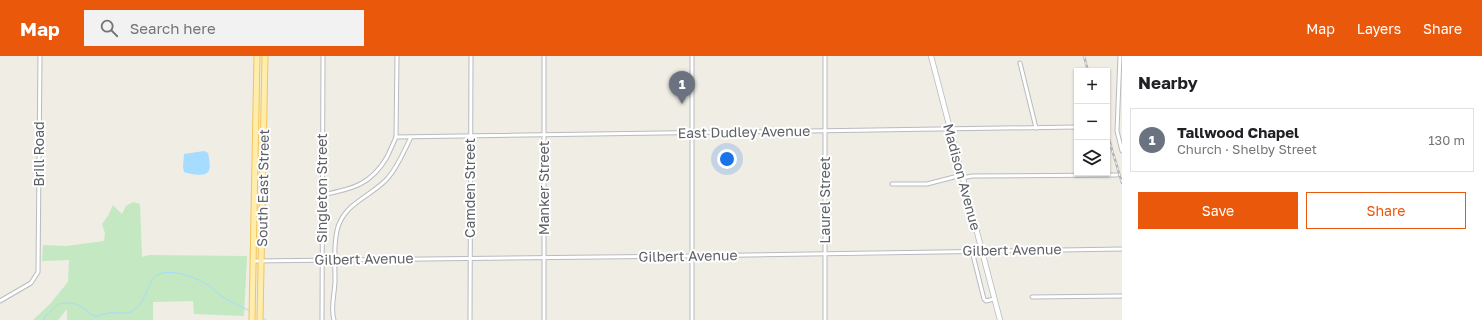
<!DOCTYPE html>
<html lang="en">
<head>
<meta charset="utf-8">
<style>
  body { margin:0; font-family:"Golos Text",sans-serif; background:#f2f2f2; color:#202124 }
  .controls { position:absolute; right:12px; top:12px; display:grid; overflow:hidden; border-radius:0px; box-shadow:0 1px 3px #0004 }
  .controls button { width:36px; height:36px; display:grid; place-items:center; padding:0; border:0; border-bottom:1px solid #e0e0e0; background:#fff; color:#202124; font:20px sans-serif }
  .you { position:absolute; left:727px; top:103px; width:14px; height:14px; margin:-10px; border:3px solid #fff; border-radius:50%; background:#1a73e8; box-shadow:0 0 0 6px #1a73e833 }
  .badge { display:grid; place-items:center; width:26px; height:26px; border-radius:50%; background:#ea580c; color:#fff; font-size:13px; font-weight:700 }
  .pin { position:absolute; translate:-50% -33px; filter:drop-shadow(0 1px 2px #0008) }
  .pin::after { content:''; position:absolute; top:21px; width:14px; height:12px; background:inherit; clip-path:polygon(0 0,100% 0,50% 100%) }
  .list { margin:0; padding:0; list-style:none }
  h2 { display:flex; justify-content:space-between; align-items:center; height:52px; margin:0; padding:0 16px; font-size:17px }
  h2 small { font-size:13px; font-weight:400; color:#757577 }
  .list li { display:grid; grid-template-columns:26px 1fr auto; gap:12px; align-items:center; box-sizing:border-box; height:64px; margin:0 8px 8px; padding:0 8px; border:1px solid #e0e0e0; border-radius:0px }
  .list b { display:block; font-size:15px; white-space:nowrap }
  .list p { margin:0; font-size:13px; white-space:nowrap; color:#757577 }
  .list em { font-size:13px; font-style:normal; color:#757577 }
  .actions { display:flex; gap:8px; padding:12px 16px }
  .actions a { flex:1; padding:9px 0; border:1px solid #ea580c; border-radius:0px; text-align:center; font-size:14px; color:#ea580c }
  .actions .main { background:#ea580c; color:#fff }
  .icon { flex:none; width:22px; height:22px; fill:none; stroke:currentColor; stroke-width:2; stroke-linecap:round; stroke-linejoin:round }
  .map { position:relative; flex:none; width:1122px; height:264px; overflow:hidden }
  header { display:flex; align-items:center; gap:24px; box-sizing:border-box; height:56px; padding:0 20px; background:#ea580c; color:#fff }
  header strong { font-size:19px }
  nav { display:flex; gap:22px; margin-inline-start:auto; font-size:14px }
  .search { width:280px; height:36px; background:#f2f2f2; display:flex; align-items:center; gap:10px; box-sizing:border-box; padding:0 14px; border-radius:0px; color:#757577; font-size:15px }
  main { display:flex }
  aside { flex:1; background:#fff }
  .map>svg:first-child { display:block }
  .green { fill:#c3e8c2 }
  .water { fill:#a6dcff }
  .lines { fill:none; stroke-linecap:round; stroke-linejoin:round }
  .stream { stroke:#a6dcff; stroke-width:1 }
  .minor-casing { stroke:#b8bbbf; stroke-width:5 }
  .secondary-casing { stroke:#b7babf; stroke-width:6 }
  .primary-casing { stroke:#f5c35a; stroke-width:7 }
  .minor { stroke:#fff; stroke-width:3 }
  .secondary { stroke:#fff; stroke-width:4.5 }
  .primary { stroke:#ffeeab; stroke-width:5 }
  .rail-casing { stroke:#b4b5b6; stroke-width:2.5 }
  .rail { stroke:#fff; stroke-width:1; stroke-dasharray:3; stroke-linecap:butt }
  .labels { text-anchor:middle; stroke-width:4; stroke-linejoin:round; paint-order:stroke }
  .street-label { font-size:14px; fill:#5d6166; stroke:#fff }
</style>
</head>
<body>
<header>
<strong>Map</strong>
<div class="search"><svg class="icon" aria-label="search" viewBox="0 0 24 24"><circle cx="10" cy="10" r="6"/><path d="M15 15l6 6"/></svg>Search here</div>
<nav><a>Map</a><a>Layers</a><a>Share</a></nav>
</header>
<main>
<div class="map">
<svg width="1122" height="264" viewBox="0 0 1122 264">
  <rect width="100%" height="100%" fill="#f0ede5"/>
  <!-- green -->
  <polygon class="green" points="133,146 140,148 142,201 149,199 247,200 244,260 194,258 193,245 153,246 153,264 67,264 67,253 58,264 33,264 50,248 68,226 69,204 42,205 43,189 66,190 104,185 105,177 102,168 108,160 113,149 122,158 126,150"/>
  <!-- water -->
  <path class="water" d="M204,95L208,97C209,102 211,110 209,114C207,122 190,118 184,116L183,111L184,98Z"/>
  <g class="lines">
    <!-- stream -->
    <g class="stream">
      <polyline points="262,261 266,264"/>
      <path d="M43,264C46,257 53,254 58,248C69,246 77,247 86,254C89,256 91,259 94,260C99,261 104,257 109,257C115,256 121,258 127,257C147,253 146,223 159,218C174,213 195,221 208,229C213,232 216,236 220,239C229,245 240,250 250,255"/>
    </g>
    <defs>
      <g id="minor">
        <polyline points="544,0 544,264"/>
        <polyline points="692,0 692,264"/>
        <polyline points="1120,0 1117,75 1122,95"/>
        <polyline points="1020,7 1036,72"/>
        <polyline points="396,81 397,0"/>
        <polyline points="962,122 972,120 1117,119"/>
        <polyline points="892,128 927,128 962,119"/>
        <path d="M322,139C352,133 371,129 387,101C390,95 393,88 396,81L1077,71"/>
        <polyline points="972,195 984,243 986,245 994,243"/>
        <polyline points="253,205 692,200 1122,193"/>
        <polyline points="1032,241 1122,240"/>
        <polyline points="0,245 31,227 38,216 40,0"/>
        <polyline points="322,264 323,0"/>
        <path d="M334,264C330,252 335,237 335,224C335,209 333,179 340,166C349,146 372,139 387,123C398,111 404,95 411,81"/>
        <polyline points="470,264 471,0"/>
        <polyline points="825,264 825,0"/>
      </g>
      <polyline id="secondary" points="931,0 1000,264"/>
      <g id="primary">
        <polyline points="252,264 257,0"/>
        <polyline points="260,264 265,0"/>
      </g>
    </defs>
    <!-- minor casing -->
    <use href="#minor" class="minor-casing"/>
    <!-- secondary casing -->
    <use href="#secondary" class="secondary-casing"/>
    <!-- primary casing -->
    <use href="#primary" class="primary-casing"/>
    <!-- minor -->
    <use href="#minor" class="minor"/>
    <!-- secondary -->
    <use href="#secondary" class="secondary"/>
    <!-- primary -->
    <use href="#primary" class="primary"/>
    <defs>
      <g id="rail">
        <polyline points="1084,0 1088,15"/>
        <polyline points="1107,77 1122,127"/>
      </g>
    </defs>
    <!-- rail casing -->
    <use href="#rail" class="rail-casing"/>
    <!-- rail -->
    <use href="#rail" class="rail"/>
  </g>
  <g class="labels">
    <!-- street labels -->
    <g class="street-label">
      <text transform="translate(744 76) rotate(-1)" y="5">East Dudley Avenue</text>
      <text transform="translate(39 98) rotate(-90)" y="5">Brill Road</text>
      <text transform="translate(962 121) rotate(75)" y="5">Madison Avenue</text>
      <text transform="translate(263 132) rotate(-89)" y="5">South East Street</text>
      <text transform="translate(322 132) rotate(-90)" y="5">Singleton Street</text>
      <text transform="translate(470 132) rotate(-90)" y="5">Camden Street</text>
      <text transform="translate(544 132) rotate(-90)" y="5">Manker Street</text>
      <text transform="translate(825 144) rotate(-90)" y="5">Laurel Street</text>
      <text transform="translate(1012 194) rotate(-1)" y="5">Gilbert Avenue</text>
      <text transform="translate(688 200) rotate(-1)" y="5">Gilbert Avenue</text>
      <text transform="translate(364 203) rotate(-1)" y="5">Gilbert Avenue</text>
    </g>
  </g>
</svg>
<div class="controls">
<button>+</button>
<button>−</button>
<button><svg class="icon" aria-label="layers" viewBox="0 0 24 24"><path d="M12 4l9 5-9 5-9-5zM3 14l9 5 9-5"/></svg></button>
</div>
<div class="you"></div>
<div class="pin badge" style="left:682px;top:48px;background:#6b7280">1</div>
</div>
<aside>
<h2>Nearby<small></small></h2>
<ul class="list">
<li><span class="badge" style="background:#6b7280">1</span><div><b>Tallwood Chapel</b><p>Church · Shelby Street</p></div><em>130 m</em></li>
</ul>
<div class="actions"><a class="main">Save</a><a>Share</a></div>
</aside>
</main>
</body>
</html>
